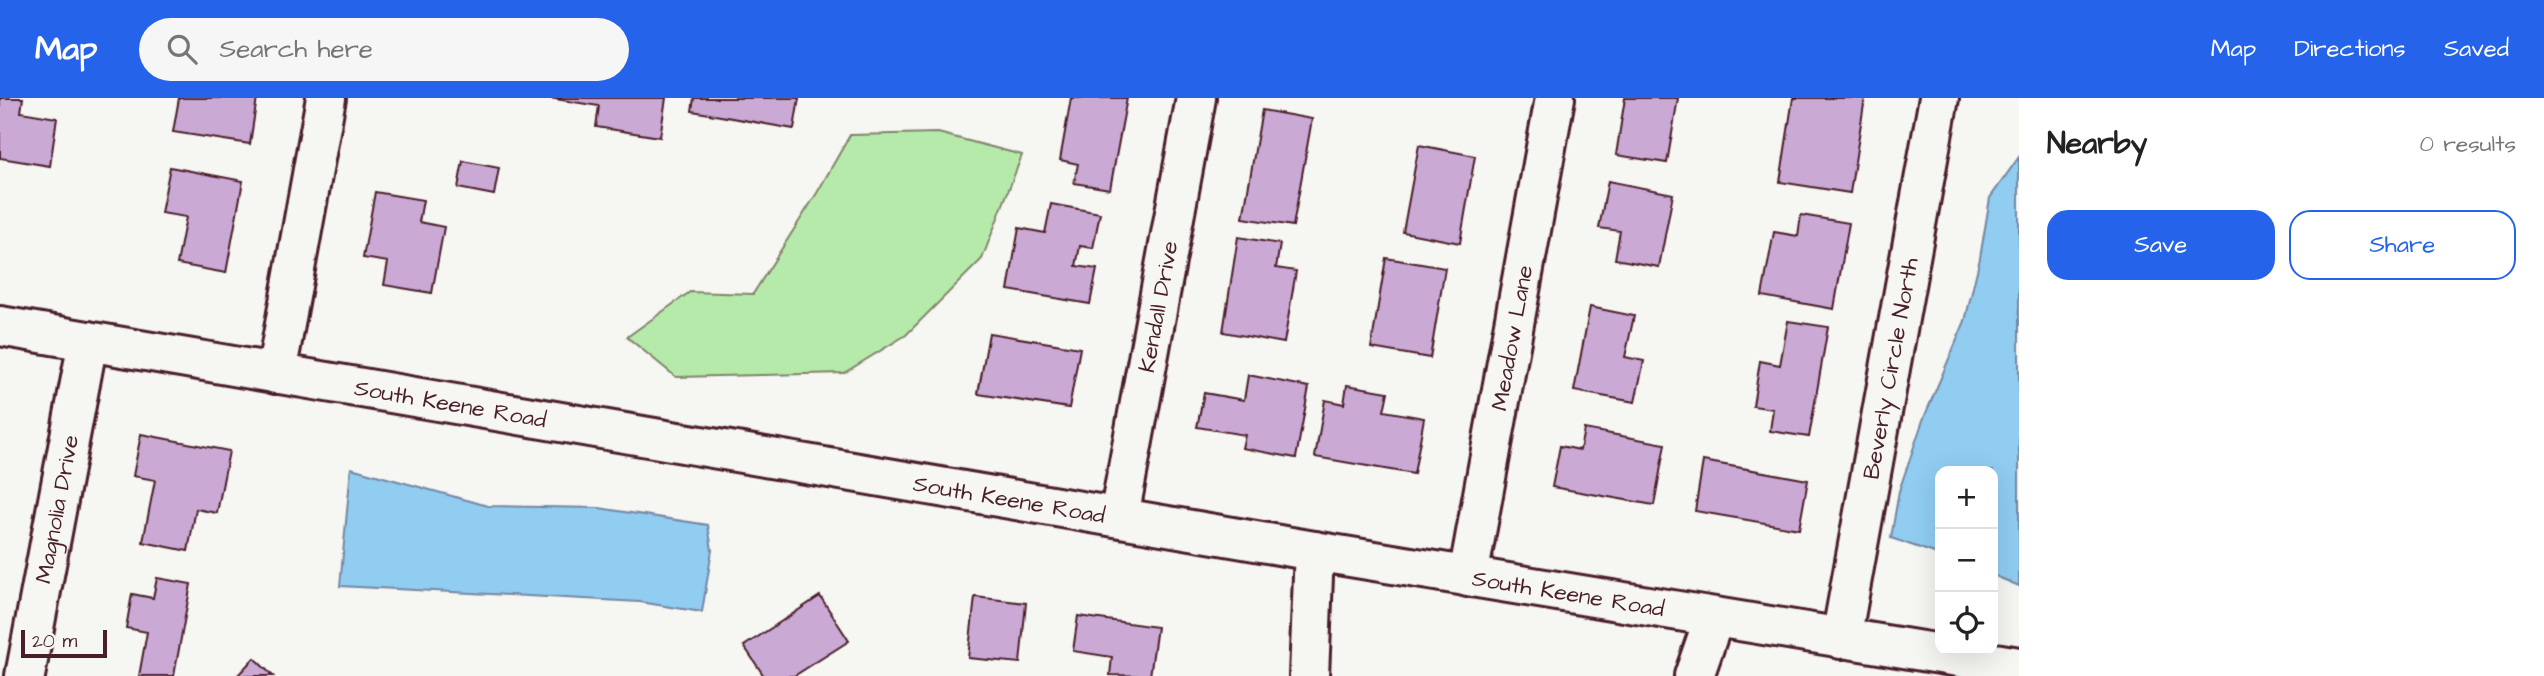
<!DOCTYPE html>
<html lang="en">
<head>
<meta charset="utf-8">
<style>
  body { margin:0; font-family:"Architects Daughter",sans-serif; background:#f6f6f6; color:#222 }
  .controls { position:absolute; right:21px; bottom:21px; display:grid; overflow:hidden; border-radius:14px; box-shadow:0 7px 28px #0002 }
  .controls button { width:63px; height:63px; display:grid; place-items:center; padding:0; border:0; border-bottom:2px solid #e0e0e0; background:#fff; color:#222; font:35px sans-serif }
  .scale { position:absolute; left:21px; bottom:18px; width:86px; box-sizing:border-box; padding-left:7px; border:4px solid #4a1f2b; border-top:0; font-size:19px; line-height:24px; white-space:nowrap; color:#4a1f2b; -webkit-text-stroke:5px #f6f6f2; paint-order:stroke }
  .list { margin:0; padding:0; list-style:none }
  h2 { display:flex; justify-content:space-between; align-items:center; height:91px; margin:0; padding:0 28px; font-size:30px }
  h2 small { font-size:23px; font-weight:400; color:#767676 }
  .actions { display:flex; gap:14px; padding:21px 28px }
  .actions a { flex:1; padding:16px 0; border:2px solid #2563eb; border-radius:21px; text-align:center; font-size:24px; color:#2563eb }
  .actions .main { background:#2563eb; color:#fff }
  .icon { flex:none; width:38px; height:38px; fill:none; stroke:currentColor; stroke-width:2; stroke-linecap:round; stroke-linejoin:round }
  .map { position:relative; flex:none; width:2019px; height:578px; overflow:hidden }
  header { display:flex; align-items:center; gap:42px; box-sizing:border-box; height:98px; padding:0 35px; background:#2563eb; color:#fff }
  header strong { font-size:33px }
  nav { display:flex; gap:38px; margin-inline-start:auto; font-size:24px }
  .search { width:490px; height:63px; background:#f6f6f6; display:flex; align-items:center; gap:18px; box-sizing:border-box; padding:0 24px; border-radius:38px; color:#767676; font-size:26px }
  main { display:flex }
  aside { flex:1; background:#fff }
  .map>svg:first-child { display:block }
  .green { fill:#b6eaab; stroke:#80846b; stroke-width:2 }
  .water { fill:#90cdf1; stroke:#7487a2; stroke-width:2 }
  .building { fill:#caaad5; stroke:#4a1f2b; stroke-width:2 }
  .lines { fill:none; stroke-linecap:round; stroke-linejoin:round }
  .minor-casing { stroke:#4a1f2b; stroke-width:44 }
  .major-casing { stroke:#4a1f2b; stroke-width:44 }
  .minor { stroke:#f6f6f2; stroke-width:38 }
  .major { stroke:#f6f6f2; stroke-width:38 }
  .labels { text-anchor:middle; stroke-width:7; stroke-linejoin:round; paint-order:stroke }
  .street-label { font-size:23px; fill:#4a1f2b; stroke:#f6f6f2 }
</style>
</head>
<body>
<header>
<strong>Map</strong>
<div class="search"><svg class="icon" aria-label="search" viewBox="0 0 24 24"><circle cx="10" cy="10" r="6"/><path d="M15 15l6 6"/></svg>Search here</div>
<nav><a>Map</a><a>Directions</a><a>Saved</a></nav>
</header>
<main>
<div class="map">
<svg width="2019" height="578" viewBox="0 0 2019 578">
  <rect width="100%" height="100%" fill="#f6f6f2"/>
  <filter id="ink" filterUnits="userSpaceOnUse"><feTurbulence type="fractalNoise" baseFrequency=".0143" numOctaves="2"/><feDisplacementMap in="SourceGraphic" scale="14" xChannelSelector="R" yChannelSelector="G"/><feConvolveMatrix kernelMatrix="1 2 1 2 8 2 1 2 1" color-interpolation-filters="sRGB"/></filter>
  <g filter="url(#ink)">
    <!-- green -->
    <polygon class="green" points="938,35 1022,57 982,161 906,237 844,275 676,279 627,239 690,194 753,196 817,95 850,37"/>
    <!-- water -->
    <g class="water">
      <polygon points="2019,59 2019,488 1993,477 1993,373 1940,373 1940,457 1891,440 1899,393 1923,322 1965,223 1980,160 1990,100"/>
      <polygon points="351,370 488,408 599,410 708,427 712,452 702,514 640,504 340,488"/>
    </g>
    <!-- building -->
    <g class="building">
      <polygon points="0,0 23,0 21,14 57,20 50,68 0,60"/>
      <polygon points="179,0 257,0 250,46 173,34"/>
      <polygon points="549,0 666,0 660,39 596,29 599,8"/>
      <polygon points="694,0 799,0 794,31 692,13"/>
      <polygon points="1071,0 1127,0 1110,91 1074,85 1078,66 1060,62"/>
      <polygon points="1625,0 1678,0 1667,65 1616,57"/>
      <polygon points="1793,0 1865,0 1850,95 1780,84"/>
      <polygon points="1262,12 1312,21 1293,128 1243,120"/>
      <polygon points="1419,47 1475,58 1460,145 1403,134"/>
      <polygon points="463,63 499,70 494,97 458,90"/>
      <polygon points="170,69 243,83 226,175 177,166 186,119 161,115"/>
      <polygon points="1608,83 1673,96 1659,169 1615,161 1620,133 1599,130"/>
      <polygon points="375,94 423,102 419,124 444,129 432,195 384,187 388,164 363,160"/>
      <polygon points="1051,106 1100,115 1093,150 1080,148 1076,168 1097,171 1090,206 1008,192 1019,130 1045,135"/>
      <polygon points="1801,117 1849,125 1834,211 1762,198 1774,134 1798,138"/>
      <polygon points="1238,139 1280,146 1276,170 1296,173 1284,245 1223,234"/>
      <polygon points="1386,160 1445,170 1430,260 1371,250"/>
      <polygon points="1590,209 1634,218 1625,259 1644,263 1635,304 1574,293"/>
      <polygon points="1788,223 1828,229 1809,339 1770,333 1773,311 1753,308 1760,263 1780,267"/>
      <polygon points="989,235 1080,250 1069,310 978,296"/>
      <polygon points="1248,277 1309,289 1296,360 1242,350 1245,337 1197,329 1204,295 1244,302"/>
      <polygon points="1347,287 1388,294 1384,313 1424,320 1414,376 1315,359 1325,302 1344,306"/>
      <polygon points="1584,331 1665,346 1654,407 1552,389 1560,348 1580,352"/>
      <polygon points="141,336 229,353 217,415 196,411 188,453 143,444 155,382 133,378"/>
      <polygon points="1703,363 1808,382 1799,431 1695,413"/>
      <polygon points="157,480 191,486 174,578 139,578 147,534 126,530 132,496 153,500"/>
      <polygon points="820,498 849,543 794,578 764,578 744,548"/>
      <polygon points="975,499 1026,505 1020,565 968,560"/>
      <polygon points="1078,518 1157,529 1150,578 1110,577 1112,559 1073,553"/>
      <polygon points="254,560 273,578 237,578"/>
    </g>
    <g class="lines">
      <defs>
        <g id="minor">
          <polyline points="276,276 326,0"/>
          <path id="s1" d="M1119,419L1196,0"/>
          <path id="s2" d="M1468,479L1555,0"/>
          <path id="s3" d="M1841,541L1939,0"/>
          <path id="s4" d="M25,578L88,243"/>
          <polyline points="1309,578 1314,453"/>
          <polyline points="1694,578 1714,520"/>
        </g>
        <g id="major">
          <path id="s5" d="M0,228L1314,453L2019,569"/>
        </g>
      </defs>
      <!-- minor casing -->
      <use href="#minor" class="minor-casing"/>
      <!-- major casing -->
      <use href="#major" class="major-casing"/>
      <!-- minor -->
      <use href="#minor" class="minor"/>
      <!-- major -->
      <use href="#major" class="major"/>
    </g>
  </g>
  <g class="labels">
    <!-- street labels -->
    <g class="street-label">
      <text dy="8" stroke="none"><textPath href="#s1" startOffset="214">Kendall Drive</textPath></text>
      <text dy="8" stroke="none"><textPath href="#s2" startOffset="243">Meadow Lane</textPath></text>
      <text dy="8" stroke="none"><textPath href="#s3" startOffset="275">Beverly Circle North</textPath></text>
      <text dy="8" stroke="none"><textPath href="#s5" startOffset="457">South Keene Road</textPath></text>
      <text dy="8" stroke="none"><textPath href="#s5" startOffset="1024">South Keene Road</textPath></text>
      <text dy="8" stroke="none"><textPath href="#s4" startOffset="170">Magnolia Drive</textPath></text>
      <text dy="8" stroke="none"><textPath href="#s5" startOffset="1591">South Keene Road</textPath></text>
    </g>
  </g>
</svg>
<div class="controls">
<button>+</button>
<button>−</button>
<button><svg class="icon" aria-label="locate" viewBox="0 0 24 24"><circle cx="12" cy="12" r="6"/><path d="M12 2v4M12 18v4M2 12h4M18 12h4"/></svg></button>
</div>
<div class="scale">20 m</div>
</div>
<aside>
<h2>Nearby<small>0 results</small></h2>
<ul class="list">
</ul>
<div class="actions"><a class="main">Save</a><a>Share</a></div>
</aside>
</main>
</body>
</html>
